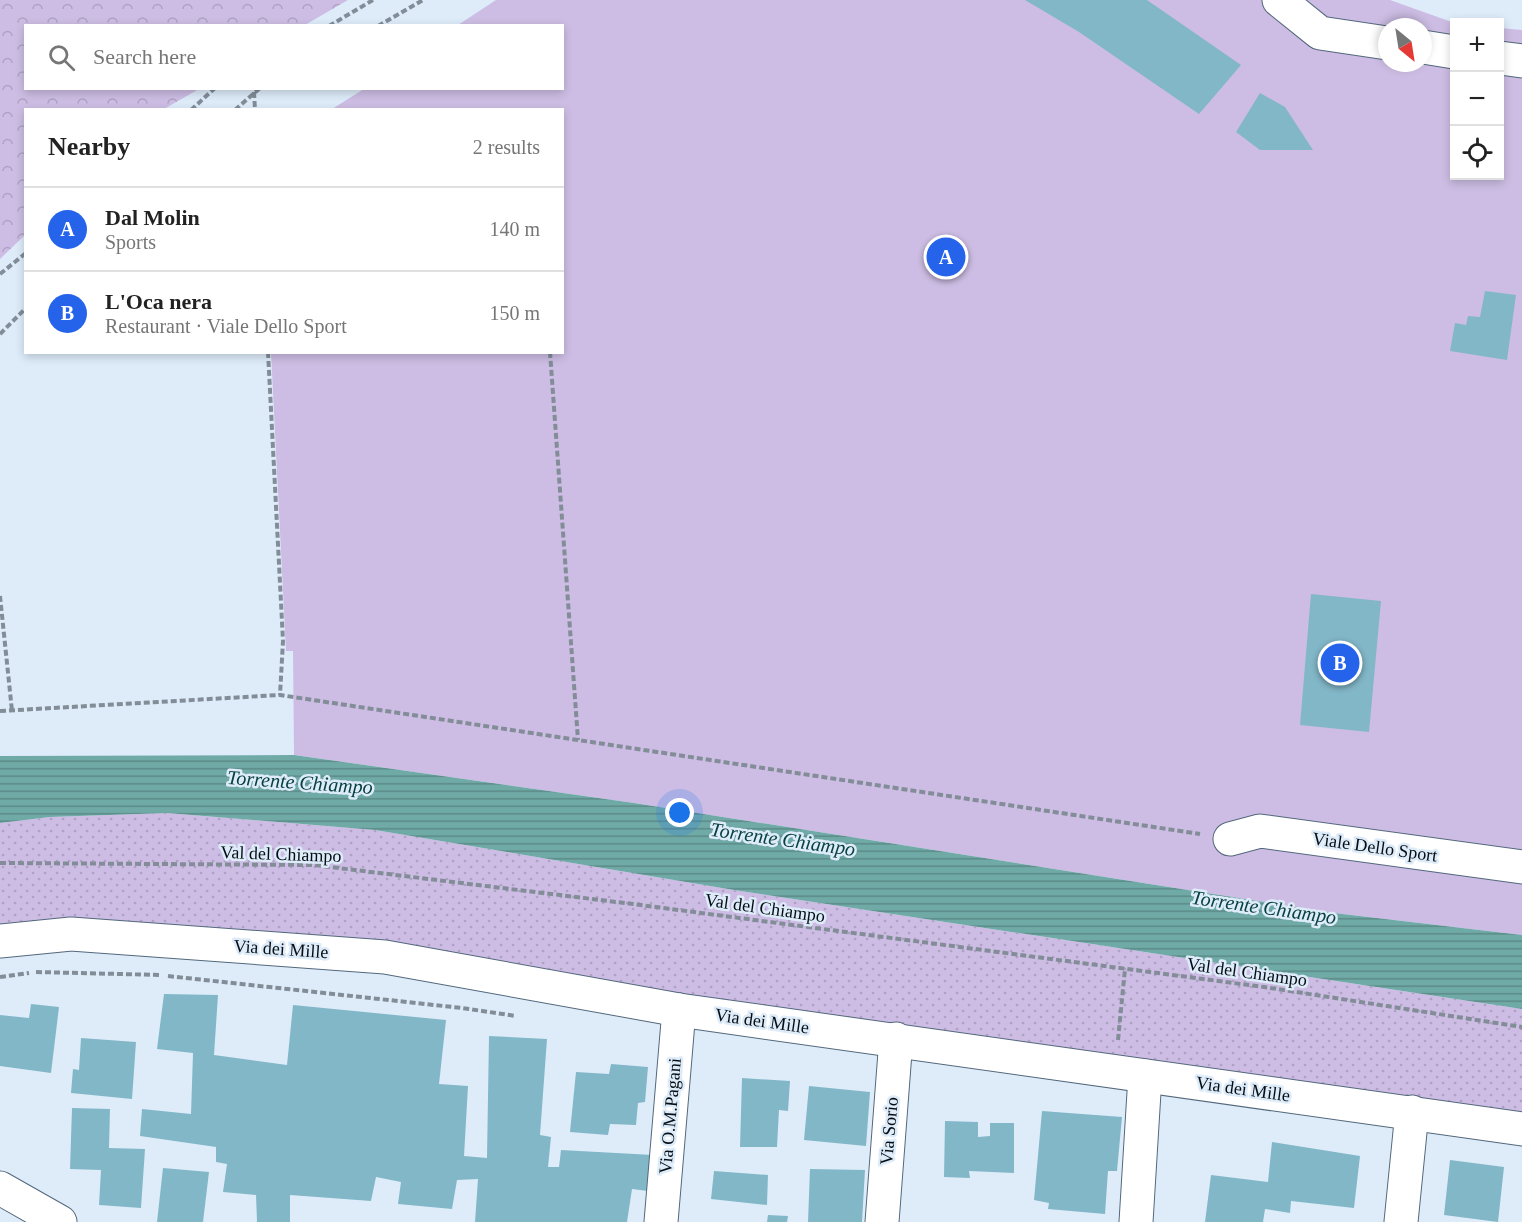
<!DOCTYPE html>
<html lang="en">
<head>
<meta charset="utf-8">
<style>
  body { margin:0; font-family:Georgia,serif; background:#f2f2f2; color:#222 }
  .controls { position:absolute; right:18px; top:18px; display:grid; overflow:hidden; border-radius:0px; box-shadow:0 3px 9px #0003 }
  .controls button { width:54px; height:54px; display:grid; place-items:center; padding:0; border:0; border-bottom:2px solid #e0e0e0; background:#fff; color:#222; font:30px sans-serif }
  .compass { position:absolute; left:1378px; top:18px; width:54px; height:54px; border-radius:50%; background:#fff; box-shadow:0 3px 9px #0003; rotate:150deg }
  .you { position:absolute; left:680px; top:813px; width:21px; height:21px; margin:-15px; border:4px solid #fff; border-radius:50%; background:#1a73e8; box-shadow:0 0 0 9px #1a73e833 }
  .badge { display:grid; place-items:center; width:39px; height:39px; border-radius:50%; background:#2563eb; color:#fff; font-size:20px; font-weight:700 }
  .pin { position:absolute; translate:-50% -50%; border:3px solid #fff; box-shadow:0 2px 6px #0006 }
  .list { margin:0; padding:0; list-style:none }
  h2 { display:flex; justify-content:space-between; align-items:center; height:78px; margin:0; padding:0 24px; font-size:26px }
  h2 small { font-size:20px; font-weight:400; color:#767676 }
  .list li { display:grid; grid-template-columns:39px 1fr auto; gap:18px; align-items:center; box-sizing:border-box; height:84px; padding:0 24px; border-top:2px solid #e0e0e0 }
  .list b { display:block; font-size:22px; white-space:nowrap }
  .list p { margin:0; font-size:20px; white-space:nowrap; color:#767676 }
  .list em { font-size:20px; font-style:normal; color:#767676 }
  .icon { flex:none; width:33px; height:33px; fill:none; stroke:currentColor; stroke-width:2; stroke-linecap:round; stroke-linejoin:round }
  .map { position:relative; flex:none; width:1522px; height:1222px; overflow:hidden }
  .search { position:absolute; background:#fff; box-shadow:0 3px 9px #0003; left:24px; top:24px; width:540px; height:66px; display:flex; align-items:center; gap:15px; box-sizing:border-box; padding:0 21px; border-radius:0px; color:#767676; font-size:22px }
  .panel { position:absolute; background:#fff; box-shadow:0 3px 9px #0003; left:24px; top:108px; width:540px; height:246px; border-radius:0px }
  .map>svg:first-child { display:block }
  .green { fill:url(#green-dots) }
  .forest { fill:url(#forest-crowns) }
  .pitch { fill:#cdbde4; fill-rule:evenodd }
  .water { fill:url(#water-rules) }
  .building { fill:#82b7c8 }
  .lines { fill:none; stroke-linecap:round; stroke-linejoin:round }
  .minor-casing { stroke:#53687c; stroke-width:35 }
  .major-casing { stroke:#53687c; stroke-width:35 }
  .path { stroke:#828d98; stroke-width:4; stroke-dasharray:6 3; stroke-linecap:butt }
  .minor { stroke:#fff; stroke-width:33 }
  .major { stroke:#fff; stroke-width:33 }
  .labels { text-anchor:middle; stroke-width:5; stroke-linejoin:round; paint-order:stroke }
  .street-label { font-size:18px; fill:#060e15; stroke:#deecfa }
  .water-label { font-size:20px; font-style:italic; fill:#08413f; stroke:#deecfa }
</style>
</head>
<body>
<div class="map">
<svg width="1522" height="1222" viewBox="0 0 1522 1222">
  <defs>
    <pattern id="green-dots" width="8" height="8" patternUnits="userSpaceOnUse" patternTransform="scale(1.5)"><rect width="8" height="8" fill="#cdbde4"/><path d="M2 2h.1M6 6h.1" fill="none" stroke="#afa1c3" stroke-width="1.8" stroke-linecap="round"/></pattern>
    <pattern id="forest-crowns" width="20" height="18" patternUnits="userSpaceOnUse" patternTransform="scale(1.5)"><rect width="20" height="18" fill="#cdbde4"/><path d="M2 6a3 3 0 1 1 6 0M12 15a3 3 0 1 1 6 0" fill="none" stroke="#afa1c3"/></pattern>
    <pattern id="water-rules" width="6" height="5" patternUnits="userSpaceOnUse" patternTransform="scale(1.5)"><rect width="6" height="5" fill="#70aaa7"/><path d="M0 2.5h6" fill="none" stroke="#5a8987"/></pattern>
  </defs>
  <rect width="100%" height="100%" fill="#deecfa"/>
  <!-- green -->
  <polygon class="green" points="167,813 375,830 734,890 1522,1009 1522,1129 677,1006 0,924 0,823 50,817"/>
  <!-- forest -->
  <polygon class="forest" points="0,0 348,0 305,25 26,26 26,88 199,89 164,109 26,110 25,235 0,259"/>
  <!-- pitch -->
  <path class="pitch" d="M496,0H1390L1449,21L1460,22H1454V176H1500V28L1522,30V935L1334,913L634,803L294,755L293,651H286L271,353L562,352V110L332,109L364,89L562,88V26L458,25ZM1387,27H1423V63H1387Z"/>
  <!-- water -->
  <polygon class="water" points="294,755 634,803 1334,913 1522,935 1522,1009 734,890 375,830 167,813 50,817 0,823 0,756"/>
  <!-- building -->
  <g class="building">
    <polygon points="1025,0 1147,0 1241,65 1199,114 1079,32"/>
    <polygon points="1260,93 1285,107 1313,150 1260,150 1236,132"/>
    <polygon points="1485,291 1516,295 1507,360 1450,351 1455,323 1466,325 1468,316 1480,317"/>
    <polygon points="1311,594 1381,601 1369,732 1300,725"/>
    <polygon points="164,994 218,995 214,1055 287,1065 293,1005 446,1020 439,1084 468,1086 464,1156 487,1158 489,1036 547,1039 540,1135 551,1137 548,1167 559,1167 561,1150 653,1155 648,1191 632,1189 627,1222 475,1222 478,1179 457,1180 452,1209 398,1204 401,1182 376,1177 371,1201 290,1195 290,1222 257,1222 256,1195 223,1192 227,1164 216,1162 216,1147 140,1136 142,1109 191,1114 193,1053 157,1049"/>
    <polygon points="31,1004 59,1007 51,1073 0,1066 0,1015 29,1018"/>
    <polygon points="81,1038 136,1042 132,1099 71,1093 73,1069 79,1070"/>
    <polygon points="611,1064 648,1067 645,1102 638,1103 636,1125 610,1124 608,1135 570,1132 576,1072 609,1074"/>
    <polygon points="742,1078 790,1081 788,1111 779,1110 777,1147 740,1147"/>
    <polygon points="809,1086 870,1092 866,1146 804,1140"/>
    <polygon points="72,1108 110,1109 109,1148 145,1149 141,1208 99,1205 101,1170 70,1169"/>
    <polygon points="1042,1111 1122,1117 1117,1171 1108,1171 1105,1214 1048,1209 1049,1203 1034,1200"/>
    <polygon points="945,1121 978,1122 978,1137 990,1136 990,1123 1014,1123 1014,1173 969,1171 970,1178 944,1177"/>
    <polygon points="1272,1142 1360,1156 1354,1208 1291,1201 1290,1213 1265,1209 1263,1222 1205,1222 1211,1175 1268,1182"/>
    <polygon points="1450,1160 1504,1167 1498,1222 1444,1215"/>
    <polygon points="163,1168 209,1172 203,1222 157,1222"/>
    <polygon points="810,1169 865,1170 862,1222 808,1222"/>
    <polygon points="714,1171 768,1175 767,1205 711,1199"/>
    <polygon points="768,1215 788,1216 787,1222 767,1222"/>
  </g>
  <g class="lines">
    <defs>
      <g id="minor">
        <polyline points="1279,0 1320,33 1387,43"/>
        <polyline points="1423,47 1454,52"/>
        <polyline points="1500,58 1522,61"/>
        <polyline points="1230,839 1260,831 1522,867"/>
        <polyline points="0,1188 60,1222"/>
        <polyline points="661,1222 679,1010"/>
        <polyline points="882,1222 896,1039"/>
        <polyline points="1136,1222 1145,1076"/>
        <polyline points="1401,1222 1412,1112"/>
      </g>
      <polyline id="major" points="0,941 71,934 385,957 679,1010 1522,1129"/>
    </defs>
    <!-- minor casing -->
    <use href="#minor" class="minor-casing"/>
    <!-- major casing -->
    <use href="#major" class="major-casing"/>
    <!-- path -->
    <g class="path">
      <polyline points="329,26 373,0"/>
      <polyline points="378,26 423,0"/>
      <polyline points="254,92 255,110"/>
      <polyline points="191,110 215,88"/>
      <polyline points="235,110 260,88"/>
      <polyline points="0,274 26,253"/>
      <polyline points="0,334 26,308"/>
      <polyline points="268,352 283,641 280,695"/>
      <polyline points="550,352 578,740"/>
      <polyline points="0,596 12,711"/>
      <polyline points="0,711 280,695 1200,834"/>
      <polyline points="0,863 314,865 633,904 1264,987 1522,1027"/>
      <polyline points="36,972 161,975"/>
      <polyline points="168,976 462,1008 516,1016"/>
      <polyline points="0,977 29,973"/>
      <polyline points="1118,1040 1125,969"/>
    </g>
    <!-- minor -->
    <use href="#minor" class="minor"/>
    <!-- major -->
    <use href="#major" class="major"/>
  </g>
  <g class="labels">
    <!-- street labels -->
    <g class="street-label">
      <text transform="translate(1375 847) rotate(8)" y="6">Viale Dello Sport</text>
      <text transform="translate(281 854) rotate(2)" y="6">Val del Chiampo</text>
      <text transform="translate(765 908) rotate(8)" y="6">Val del Chiampo</text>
      <text transform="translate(281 949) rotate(4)" y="6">Via dei Mille</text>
      <text transform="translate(1247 972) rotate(8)" y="6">Val del Chiampo</text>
      <text transform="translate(762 1021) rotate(8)" y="6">Via dei Mille</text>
      <text transform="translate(1243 1089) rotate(8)" y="6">Via dei Mille</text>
      <text transform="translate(670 1116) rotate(-85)" y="6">Via O.M.Pagani</text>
      <text transform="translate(889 1131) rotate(-85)" y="6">Via Sorio</text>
    </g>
    <!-- water labels -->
    <g class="water-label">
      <text transform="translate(300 782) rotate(4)" y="7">Torrente Chiampo</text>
      <text transform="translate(783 839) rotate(8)" y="7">Torrente Chiampo</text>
      <text transform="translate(1264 907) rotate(8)" y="7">Torrente Chiampo</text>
    </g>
  </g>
</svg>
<div class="controls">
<button>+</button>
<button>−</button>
<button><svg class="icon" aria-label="locate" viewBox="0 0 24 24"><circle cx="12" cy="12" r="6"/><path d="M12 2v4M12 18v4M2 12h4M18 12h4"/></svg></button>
</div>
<svg class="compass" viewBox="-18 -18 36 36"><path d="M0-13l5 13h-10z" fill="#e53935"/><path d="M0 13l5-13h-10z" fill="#767676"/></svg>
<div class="you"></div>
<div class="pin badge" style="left:946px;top:257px">A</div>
<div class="pin badge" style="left:1340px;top:663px">B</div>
<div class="search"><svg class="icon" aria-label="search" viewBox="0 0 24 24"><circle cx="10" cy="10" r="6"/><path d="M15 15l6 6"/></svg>Search here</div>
<section class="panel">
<h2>Nearby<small>2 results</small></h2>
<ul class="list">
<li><span class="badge">A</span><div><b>Dal Molin</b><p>Sports</p></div><em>140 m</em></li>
<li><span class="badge">B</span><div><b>L'Oca nera</b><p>Restaurant · Viale Dello Sport</p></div><em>150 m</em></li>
</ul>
</section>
</div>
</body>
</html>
